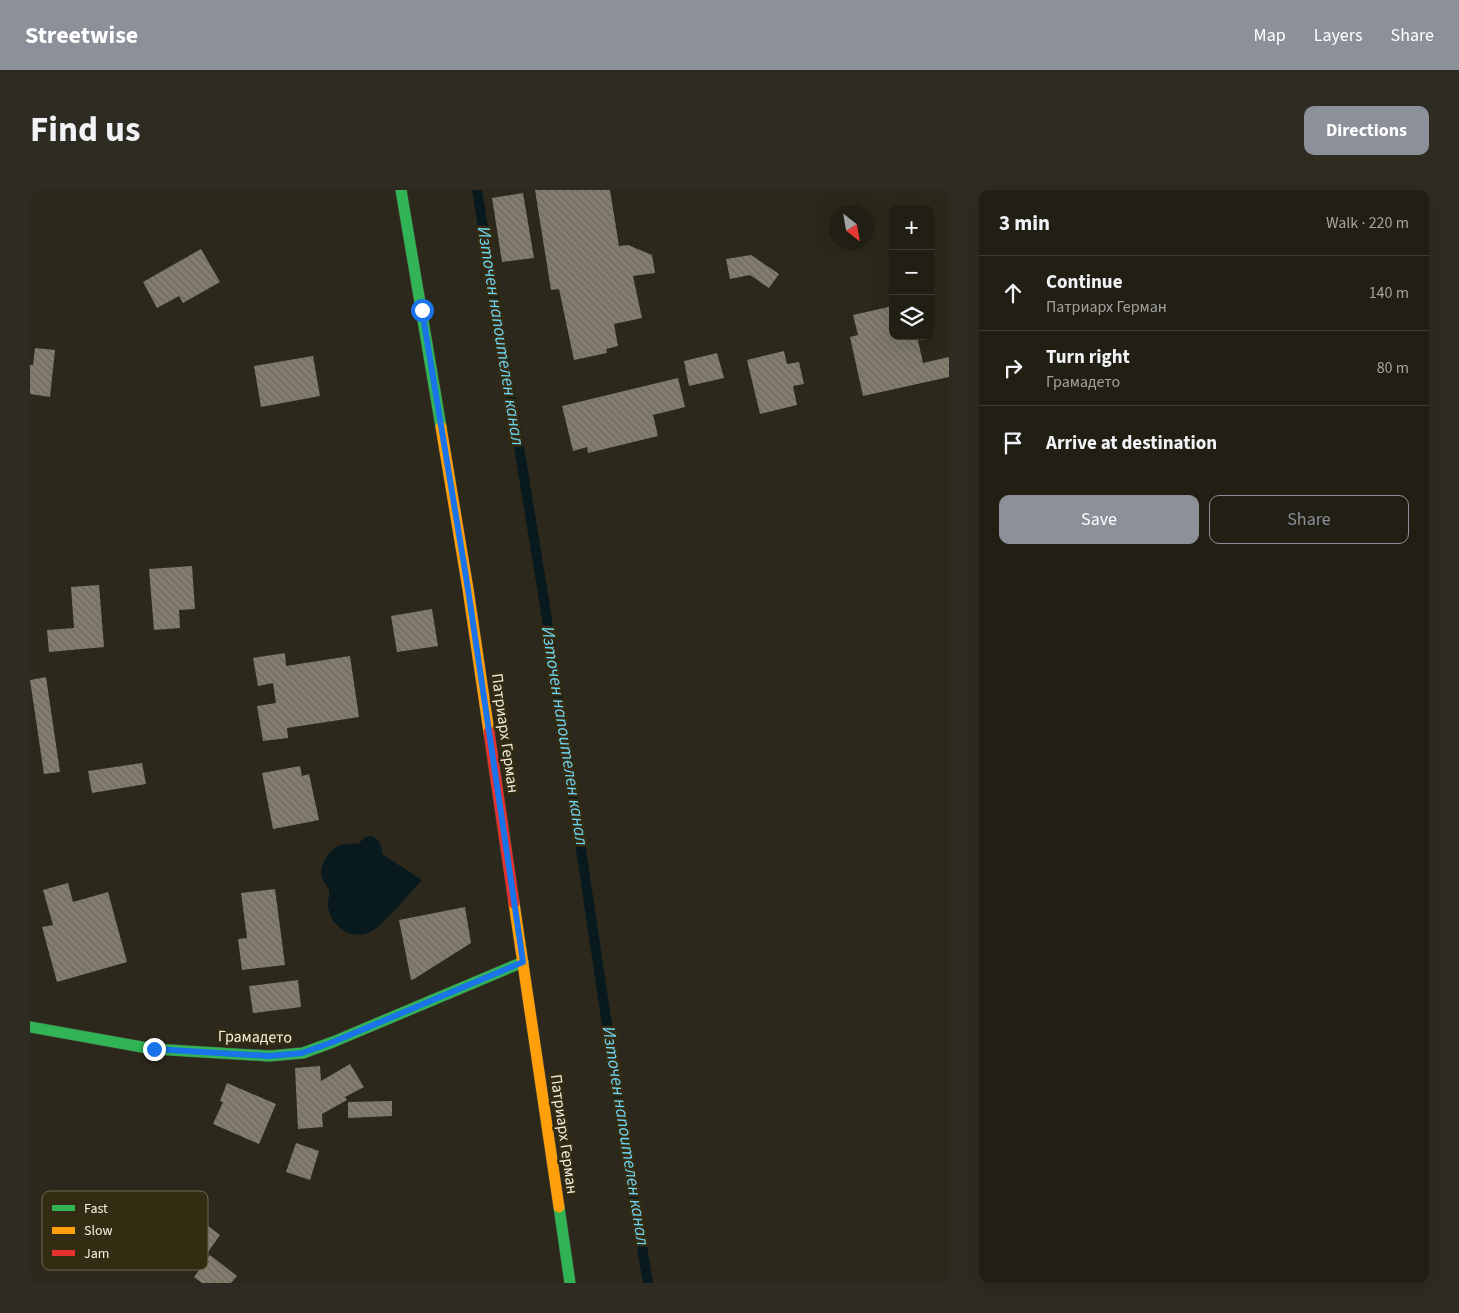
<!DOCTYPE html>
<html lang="en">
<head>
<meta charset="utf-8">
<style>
  body { margin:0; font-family:"Source Sans 3",sans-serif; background:#2d2b22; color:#f1f3f6 }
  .controls { position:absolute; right:15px; top:15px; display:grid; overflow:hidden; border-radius:10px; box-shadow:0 5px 20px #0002 }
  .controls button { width:45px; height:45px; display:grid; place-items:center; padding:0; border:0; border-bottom:1px solid #3e3c34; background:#211e14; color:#f1f3f6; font:25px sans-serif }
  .compass { position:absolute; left:799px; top:15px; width:45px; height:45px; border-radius:50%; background:#211e14; box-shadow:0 5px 20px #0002; rotate:149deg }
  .stop { position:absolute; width:15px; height:15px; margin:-11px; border:4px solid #1a73e8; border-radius:50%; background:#fff }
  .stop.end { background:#1a73e8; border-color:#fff; box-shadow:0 1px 5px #0008 }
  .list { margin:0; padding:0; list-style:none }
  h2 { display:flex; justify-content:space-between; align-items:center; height:65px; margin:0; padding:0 20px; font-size:21px }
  h2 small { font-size:16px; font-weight:400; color:#a2a2a0 }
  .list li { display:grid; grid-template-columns:32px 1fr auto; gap:15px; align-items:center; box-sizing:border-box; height:75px; padding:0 20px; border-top:1px solid #3e3c34 }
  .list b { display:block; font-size:19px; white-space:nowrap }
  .list p { margin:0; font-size:16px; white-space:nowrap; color:#a2a2a0 }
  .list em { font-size:16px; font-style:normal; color:#a2a2a0 }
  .actions { display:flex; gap:10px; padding:15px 20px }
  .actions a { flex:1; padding:11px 0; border:1px solid #8c9099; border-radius:10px; text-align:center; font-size:18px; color:#8c9099 }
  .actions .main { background:#8c9099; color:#fff }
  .icon { flex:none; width:28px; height:28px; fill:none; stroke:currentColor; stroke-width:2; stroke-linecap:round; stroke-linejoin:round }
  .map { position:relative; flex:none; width:919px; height:1093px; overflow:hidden; border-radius:10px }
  header { display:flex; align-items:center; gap:30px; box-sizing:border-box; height:70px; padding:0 25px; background:#8c9099; color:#fff }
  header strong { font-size:24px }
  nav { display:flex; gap:28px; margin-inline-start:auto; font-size:18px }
  .intro { display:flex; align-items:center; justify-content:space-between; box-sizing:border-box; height:120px; padding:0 30px }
  h1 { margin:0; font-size:35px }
  .button { padding:12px 22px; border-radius:10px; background:#8c9099; color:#fff; font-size:18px; font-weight:700 }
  main { display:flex; gap:30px; padding:0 30px }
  aside { flex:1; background:#211e14; border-radius:10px; box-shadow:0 5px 20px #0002 }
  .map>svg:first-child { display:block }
  .water { fill:#091a1f }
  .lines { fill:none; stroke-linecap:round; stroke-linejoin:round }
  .stream { stroke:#091a1f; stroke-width:10 }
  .building { fill:url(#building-back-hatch) }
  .fast-casing { stroke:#49453b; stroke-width:12 }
  .slow-casing { stroke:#49453b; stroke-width:12 }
  .jam-casing { stroke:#49453b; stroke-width:12 }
  .fast { stroke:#30b455; stroke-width:11 }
  .slow { stroke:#ff9f0a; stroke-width:11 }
  .jam { stroke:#e5322d; stroke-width:11 }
  .route { stroke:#1a73e8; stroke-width:6 }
  .labels { text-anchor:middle; stroke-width:5; stroke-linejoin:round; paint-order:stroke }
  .street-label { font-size:16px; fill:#f5efe1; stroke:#342b13 }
  .water-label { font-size:18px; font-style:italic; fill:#6ed5f2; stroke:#342b13 }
  .key { fill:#342b13; stroke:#6e6651; stroke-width:1 }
  .key-label { font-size:14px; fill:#f5efe1 }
</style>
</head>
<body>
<header>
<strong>Streetwise</strong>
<nav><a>Map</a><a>Layers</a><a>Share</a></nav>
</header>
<div class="intro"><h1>Find us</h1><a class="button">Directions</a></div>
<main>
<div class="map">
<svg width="919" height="1093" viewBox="0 0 919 1093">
  <defs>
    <pattern id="building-back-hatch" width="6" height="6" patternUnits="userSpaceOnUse" patternTransform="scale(1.25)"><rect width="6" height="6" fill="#837d6e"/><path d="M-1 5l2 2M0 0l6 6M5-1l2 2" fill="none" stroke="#6c685d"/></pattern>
  </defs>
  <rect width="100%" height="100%" fill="#2c281b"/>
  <!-- water -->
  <path class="water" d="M341,646C350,650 352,654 352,664L392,690C381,702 353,736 340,742C321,751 300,736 298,716C297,711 300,706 299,701C298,696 293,692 292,687C289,676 298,660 309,656C315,653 322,654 328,654L334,648Z"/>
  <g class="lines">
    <!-- stream -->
    <polyline class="stream" points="447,0 514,410 592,936 618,1093"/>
  </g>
  <!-- building -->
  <g class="building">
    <polygon points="505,0 580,0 589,56 598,55 622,65 625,83 603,86 612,128 584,134 588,156 576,159 577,163 544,170 529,99 521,100"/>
    <polygon points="493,3 504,68 472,72 462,8"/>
    <polygon points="171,59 190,92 153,113 149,106 127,118 113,92"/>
    <polygon points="721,65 749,84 739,98 720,85 700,89 696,69"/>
    <polygon points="863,116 863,146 887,146 893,173 919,167 919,187 833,206 820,147 828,145 823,125"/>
    <polygon points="5,158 25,160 20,207 0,204 0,175 3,175"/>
    <polygon points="754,161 757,174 769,172 774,194 763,196 767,215 730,224 717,170"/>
    <polygon points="687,163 694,188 659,196 654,171"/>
    <polygon points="283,166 290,206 231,217 224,176"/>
    <polygon points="648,188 655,217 623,225 628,246 558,263 557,257 543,261 532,216"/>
    <polygon points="162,376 165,419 149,420 150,438 124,440 119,379"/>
    <polygon points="69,395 74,457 19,462 17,440 44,438 41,397"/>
    <polygon points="402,419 408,456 367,462 361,426"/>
    <polygon points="255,463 256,476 320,466 329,527 257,538 258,548 233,551 227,516 246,513 243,493 228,496 223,468"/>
    <polygon points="16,487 30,582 14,584 0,490"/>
    <polygon points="112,573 116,594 62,603 58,581"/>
    <polygon points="270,576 272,586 279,584 289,630 243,639 232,583"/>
    <polygon points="38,693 43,712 78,702 97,772 27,792 12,737 23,735 13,700"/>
    <polygon points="245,699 255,775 212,780 208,749 217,748 211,703"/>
    <polygon points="435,717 441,753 384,789 381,790 369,730"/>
    <polygon points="268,790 271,817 223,823 219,796"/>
    <polygon points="320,874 334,897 315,907 317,910 292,924 293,937 268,939 265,878 290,876 291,891"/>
    <polygon points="197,893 246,914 229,954 183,934 193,912 190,911"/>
    <polygon points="362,911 362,926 318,928 318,912"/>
    <polygon points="266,953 289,961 280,990 256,982"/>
    <polygon points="169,1029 190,1045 178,1062 156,1046"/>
    <polygon points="180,1065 207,1086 201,1093 172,1093 164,1087"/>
  </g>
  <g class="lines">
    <defs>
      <g id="fast">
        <polyline points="371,0 411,237"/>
        <polyline points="0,837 123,859 239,866 273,863 303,852 493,772"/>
        <polyline points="529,1017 540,1093"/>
      </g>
      <g id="slow">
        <polyline points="411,237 438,399 459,542"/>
        <polyline points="484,713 529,1017"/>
      </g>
      <polyline id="jam" points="459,542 484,713"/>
    </defs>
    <!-- fast casing -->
    <use href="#fast" class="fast-casing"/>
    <!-- slow casing -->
    <use href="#slow" class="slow-casing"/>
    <!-- jam casing -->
    <use href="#jam" class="jam-casing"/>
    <!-- fast -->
    <use href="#fast" class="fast"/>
    <!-- slow -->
    <use href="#slow" class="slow"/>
    <!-- jam -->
    <use href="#jam" class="jam"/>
  </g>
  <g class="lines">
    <!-- route -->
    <polyline class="route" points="124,859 239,866 272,863 303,852 493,772 438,399 392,120"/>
  </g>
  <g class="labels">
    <!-- street labels -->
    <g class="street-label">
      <text transform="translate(476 543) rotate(82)" y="6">Патриарх Герман</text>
      <text transform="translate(225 846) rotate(1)" y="6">Грамадето</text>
      <text transform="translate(535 944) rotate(82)" y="6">Патриарх Герман</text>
    </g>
    <!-- water labels -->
    <g class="water-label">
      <text transform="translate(471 146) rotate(81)" y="6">Източен напоителен канал</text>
      <text transform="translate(535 546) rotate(81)" y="6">Източен напоителен канал</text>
      <text transform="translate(596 946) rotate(81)" y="6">Източен напоителен канал</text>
    </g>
  </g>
  <!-- legend -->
  <rect x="12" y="1001" width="166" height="79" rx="8" class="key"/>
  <rect x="22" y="1015" width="23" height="6" fill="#30b455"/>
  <rect x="22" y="1037" width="23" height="7" fill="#ff9f0a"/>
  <rect x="22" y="1060" width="23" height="6" fill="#e5322d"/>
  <g class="key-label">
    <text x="54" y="1023">Fast</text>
    <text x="54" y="1045">Slow</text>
    <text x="54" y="1068">Jam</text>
  </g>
</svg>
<div class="controls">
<button>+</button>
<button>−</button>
<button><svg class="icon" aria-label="layers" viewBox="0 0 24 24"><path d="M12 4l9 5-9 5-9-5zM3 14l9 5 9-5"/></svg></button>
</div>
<svg class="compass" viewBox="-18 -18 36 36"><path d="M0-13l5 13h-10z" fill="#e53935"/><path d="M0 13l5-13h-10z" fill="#a2a2a0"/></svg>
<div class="stop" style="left:392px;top:120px"></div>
<div class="stop end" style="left:124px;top:859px"></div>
</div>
<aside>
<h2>3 min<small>Walk · 220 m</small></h2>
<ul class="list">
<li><svg class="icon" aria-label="ahead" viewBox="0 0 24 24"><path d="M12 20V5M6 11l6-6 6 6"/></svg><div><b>Continue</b><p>Патриарх Герман</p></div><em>140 m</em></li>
<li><svg class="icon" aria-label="right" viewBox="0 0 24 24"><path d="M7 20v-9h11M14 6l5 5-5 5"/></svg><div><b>Turn right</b><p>Грамадето</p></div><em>80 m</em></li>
<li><svg class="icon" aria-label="arrive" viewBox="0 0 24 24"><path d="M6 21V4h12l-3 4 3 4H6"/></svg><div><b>Arrive at destination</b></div></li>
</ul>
<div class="actions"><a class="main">Save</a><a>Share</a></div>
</aside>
</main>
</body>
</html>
